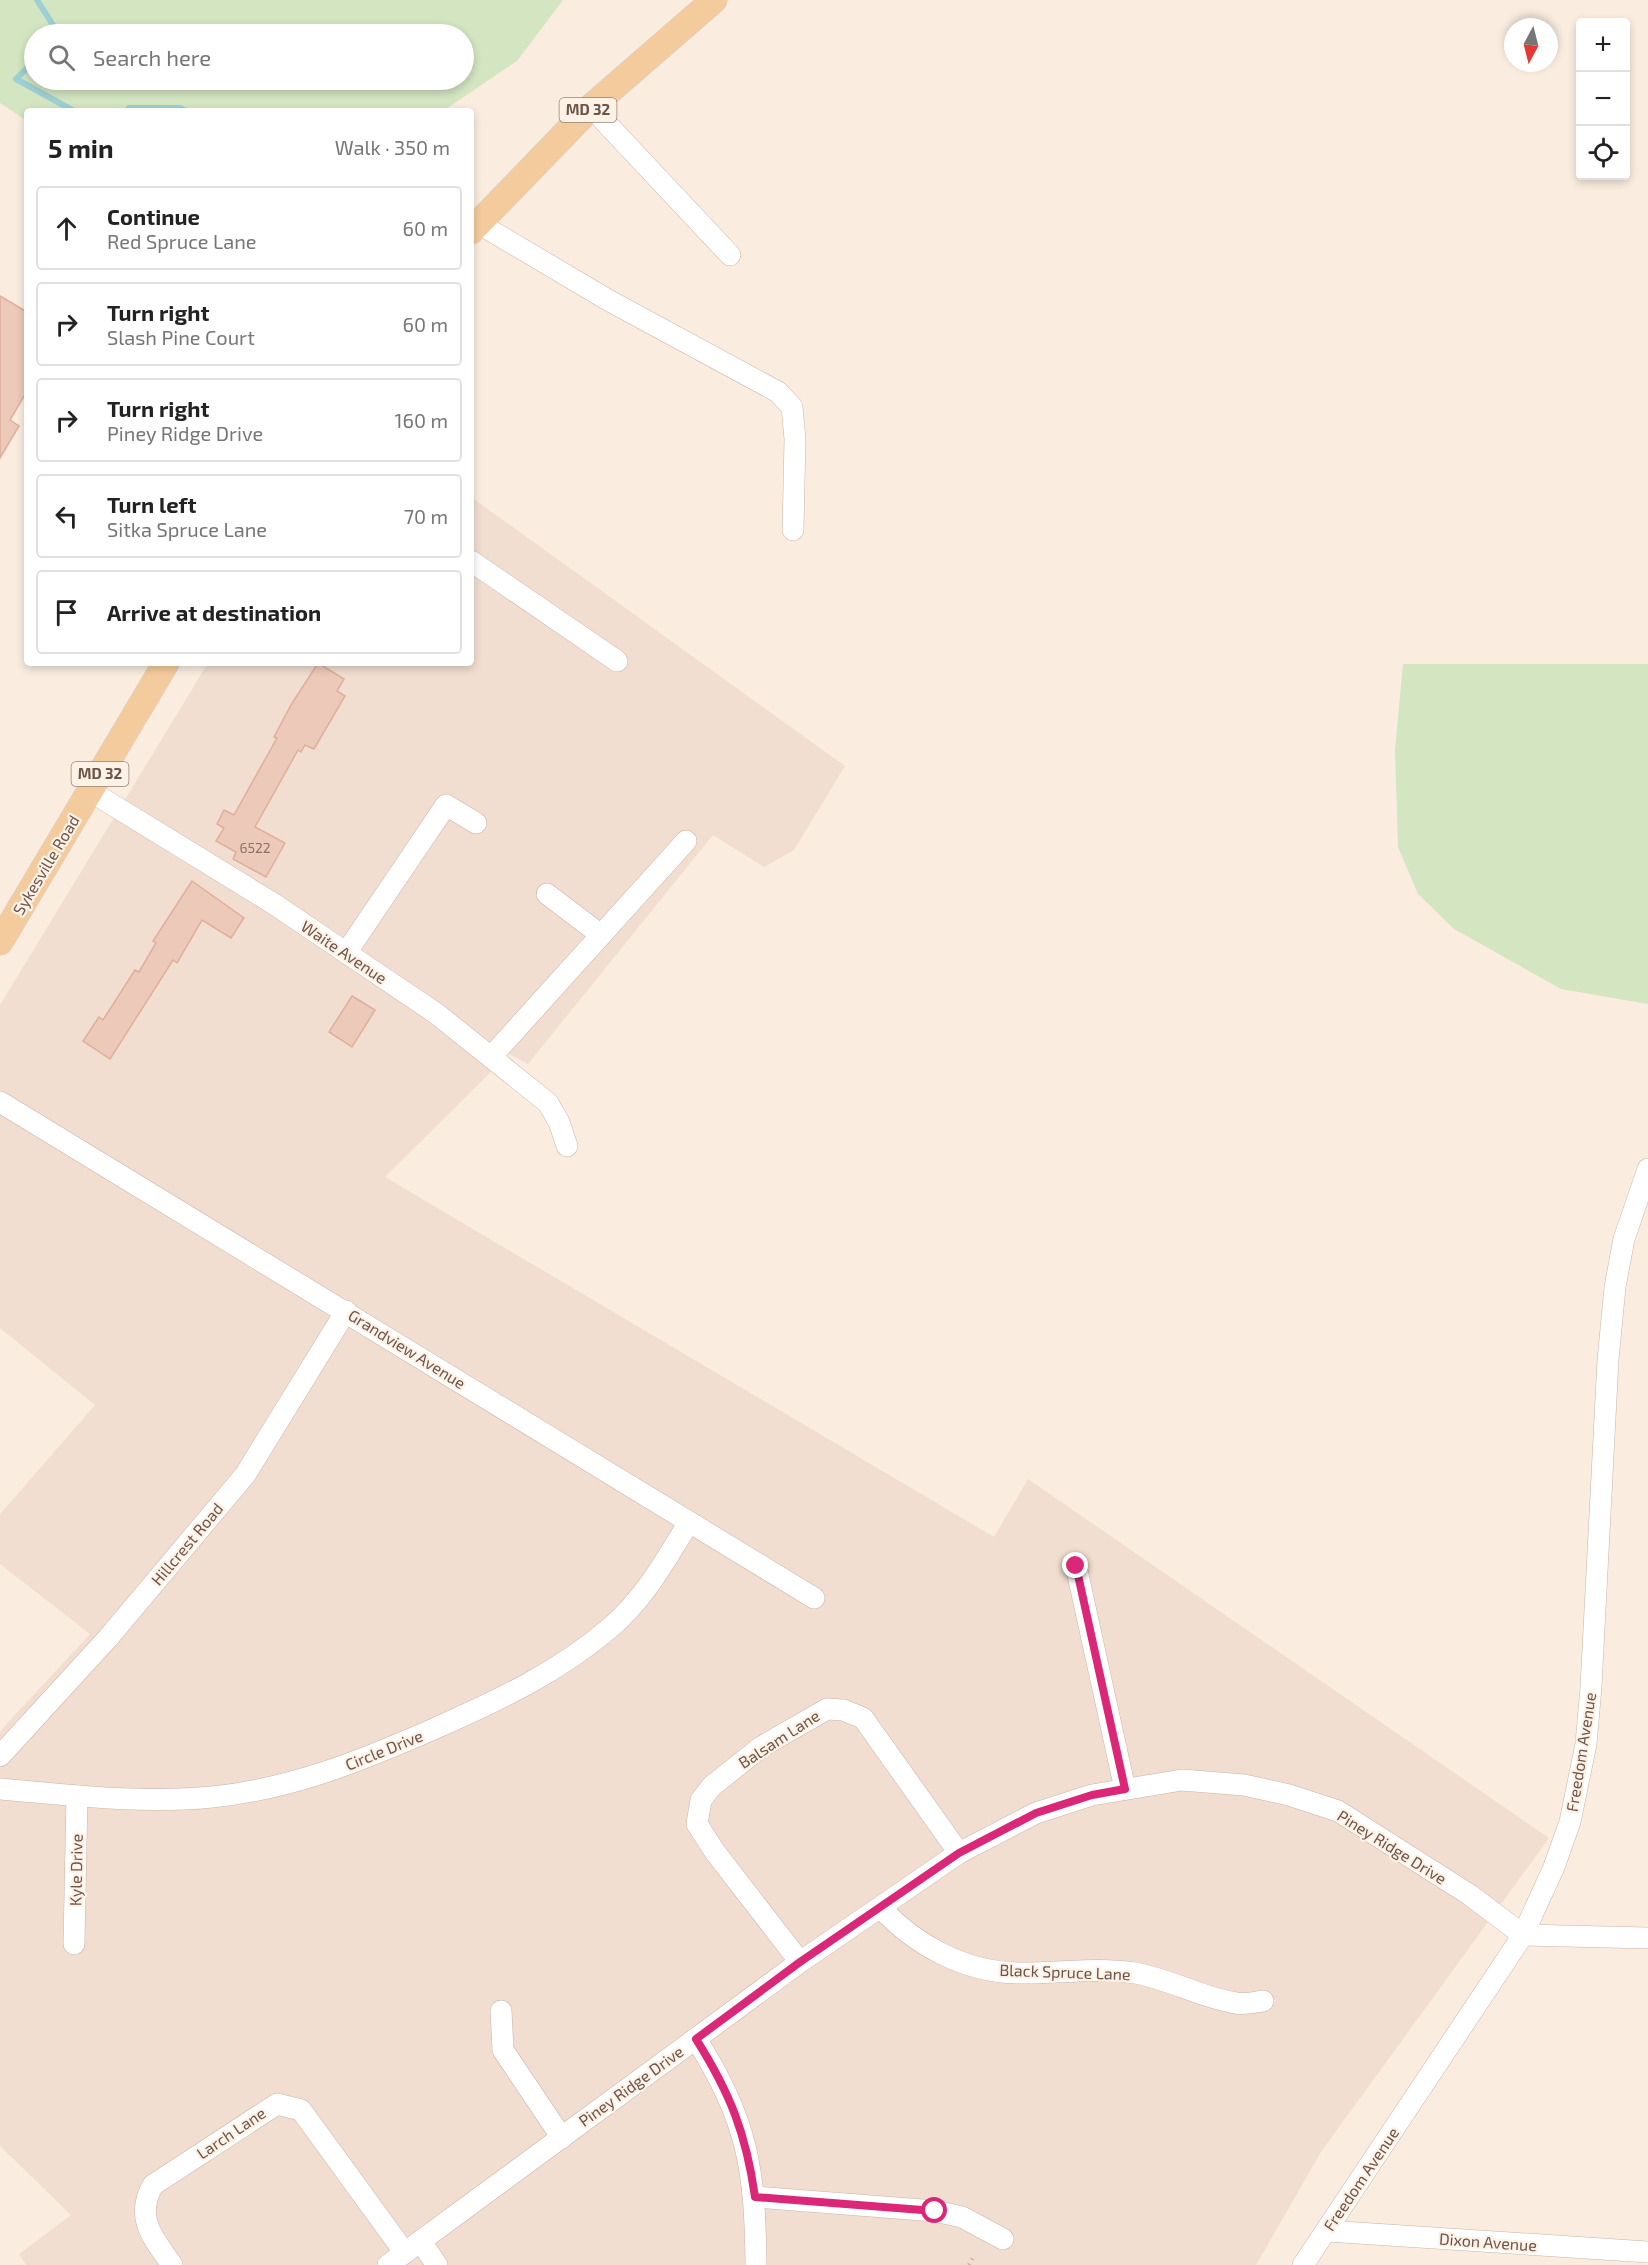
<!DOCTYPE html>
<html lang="en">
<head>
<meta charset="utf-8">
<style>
  body { margin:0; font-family:"Exo 2",sans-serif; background:#f2f2f2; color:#222 }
  .controls { position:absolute; right:18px; top:18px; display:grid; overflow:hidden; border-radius:6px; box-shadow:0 3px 9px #0003 }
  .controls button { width:54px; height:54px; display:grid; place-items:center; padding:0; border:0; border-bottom:2px solid #e0e0e0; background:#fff; color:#222; font:30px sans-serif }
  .compass { position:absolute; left:1504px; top:18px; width:54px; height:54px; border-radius:50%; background:#fff; box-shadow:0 3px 9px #0003; rotate:187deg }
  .stop { position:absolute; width:18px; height:18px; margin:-14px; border:4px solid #db2777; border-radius:50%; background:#fff }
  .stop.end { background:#db2777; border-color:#fff; box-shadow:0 2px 6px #0008 }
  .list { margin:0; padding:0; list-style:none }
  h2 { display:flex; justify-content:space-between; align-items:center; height:78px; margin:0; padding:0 24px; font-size:26px }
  h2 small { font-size:20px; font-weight:400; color:#767676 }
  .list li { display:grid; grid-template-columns:39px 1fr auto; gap:18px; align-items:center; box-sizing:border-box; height:84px; margin:0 12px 12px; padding:0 12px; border:2px solid #e0e0e0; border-radius:6px }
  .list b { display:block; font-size:22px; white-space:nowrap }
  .list p { margin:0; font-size:20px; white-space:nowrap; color:#767676 }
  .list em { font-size:20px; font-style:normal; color:#767676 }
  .icon { flex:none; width:33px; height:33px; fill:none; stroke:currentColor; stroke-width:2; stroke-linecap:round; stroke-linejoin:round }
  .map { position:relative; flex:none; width:1648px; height:2265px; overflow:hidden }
  .search { position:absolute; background:#fff; box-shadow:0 3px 9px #0003; left:24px; top:24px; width:450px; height:66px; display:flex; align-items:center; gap:15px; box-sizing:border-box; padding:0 21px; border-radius:33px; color:#767676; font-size:22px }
  .panel { position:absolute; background:#fff; box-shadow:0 3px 9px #0003; left:24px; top:108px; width:450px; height:558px; border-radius:6px }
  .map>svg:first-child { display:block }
  .residential { fill:#f1ded0 }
  .green { fill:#d3e5c1; fill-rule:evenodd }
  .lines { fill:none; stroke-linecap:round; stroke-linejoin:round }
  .stream { stroke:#9ecfd2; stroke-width:6 }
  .building { fill:#edc9ba; stroke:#deaf9c; stroke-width:1.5 }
  .minor-casing { stroke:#c9b4a9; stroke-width:22 }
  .major-casing { stroke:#d6cfcc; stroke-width:27 }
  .path { stroke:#d1ad9e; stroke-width:4; stroke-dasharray:1.5 4.5; stroke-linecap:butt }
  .minor { stroke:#fff; stroke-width:21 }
  .major { stroke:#f4cb9d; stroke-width:26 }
  .route { stroke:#db2777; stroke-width:8 }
  .labels { text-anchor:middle; stroke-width:4.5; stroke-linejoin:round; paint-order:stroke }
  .number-label { font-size:14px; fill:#8e7066 }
  .shield { fill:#fdf2e6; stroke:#998379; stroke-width:1.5 }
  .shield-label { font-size:15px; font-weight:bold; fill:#6e534a }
  .street-label { font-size:16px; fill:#6e534a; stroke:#fdf2e6 }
</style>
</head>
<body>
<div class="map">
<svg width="1648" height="2265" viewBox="0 0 1648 2265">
  <rect width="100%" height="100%" fill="#faede0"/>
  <!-- residential -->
  <polygon class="residential" points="471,497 845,766 794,850 764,867 713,835 528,1064 509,1054 385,1177 994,1537 1028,1479 1549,1838 1321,2152 1256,2265 26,2265 19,2254 71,2215 0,2146 0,1731 90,1634 0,1564 0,1514 95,1405 0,1328 0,1005 208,663 471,663"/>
  <!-- green -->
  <g class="green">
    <path d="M0,0H563L517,61L443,111H27V121L0,103ZM34,34H464V80H34Z"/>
    <polygon points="1403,664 1648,664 1648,1004 1561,989 1454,929 1418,894 1398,847 1395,750"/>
  </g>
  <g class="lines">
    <!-- stream -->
    <g class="stream">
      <polyline points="37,0 53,25 49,34"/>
      <polyline points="34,61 16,79 74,111"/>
      <polyline points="127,111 129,108 180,108 186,111"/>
    </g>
  </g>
  <!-- building -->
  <g class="building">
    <polygon points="0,296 27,312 27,391 10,420 19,426 0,458"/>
    <polygon points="318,663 344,679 337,691 345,696 314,749 305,745 301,752 298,750 255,827 285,843 266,877 233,859 236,852 216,841 224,828 217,824 224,810 234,815 277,738 274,737 291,705"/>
    <polygon points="192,881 244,918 231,938 202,920 177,963 173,960 110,1059 83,1041 99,1017 103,1020 135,970 139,972 156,943 153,941"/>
    <polygon points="352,996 375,1010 352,1047 329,1032"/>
  </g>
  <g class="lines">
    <defs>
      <g id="minor">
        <polyline points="591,107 730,255"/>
        <polyline points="478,223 608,300 778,392 792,407 795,439 793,530"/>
        <polyline points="471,561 617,661"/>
        <polyline points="90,791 274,904 437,1014 548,1103 559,1122 567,1146"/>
        <polyline points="547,894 601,935"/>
        <polyline points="346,953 446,805 476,823"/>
        <polyline points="491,1057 686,841"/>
        <polyline points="0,1102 814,1598"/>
        <polyline points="1076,1566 1125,1789"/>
        <polyline points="0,1756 108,1638 245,1475 346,1311"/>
        <path d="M0,1789C70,1795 142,1804 212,1797C292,1789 363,1760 436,1728C499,1700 559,1672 611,1627C644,1599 667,1558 689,1522"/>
        <path d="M881,1908C915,1945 965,1972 1017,1973C1057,1974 1096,1967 1135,1973C1170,1979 1202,1998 1236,2003C1244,2005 1255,2002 1263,2001"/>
        <polyline points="74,1944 77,1796"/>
        <polyline points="800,1962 715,1852 697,1824 701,1800 712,1786 761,1747 827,1709 843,1710 863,1718 959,1853"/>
        <polyline points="501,2011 503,2050 562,2138"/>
        <path d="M696,2039C748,2120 755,2170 756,2265"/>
        <polyline points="755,2197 935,2211 962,2217 1003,2239"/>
        <polyline points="1327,2231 1648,2252"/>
        <polyline points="421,2242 437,2265"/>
        <path d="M172,2265C154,2239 134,2218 153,2185L277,2104L301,2110L405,2253"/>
        <polyline points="388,2265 800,1962 959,1853 1036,1813 1092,1795 1182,1780 1244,1785 1289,1795 1338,1811 1470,1895 1523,1935 1648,1938"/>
        <polyline points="1303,2265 1523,1935 1554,1867 1570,1822 1586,1744 1591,1687 1608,1360 1615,1287 1624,1239 1648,1169"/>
      </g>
      <g id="major">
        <polyline points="471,231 591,107 714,0"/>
        <polyline points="0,942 166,663"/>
      </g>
    </defs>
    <!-- minor casing -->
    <use href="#minor" class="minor-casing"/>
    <!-- major casing -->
    <use href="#major" class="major-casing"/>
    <!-- path -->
    <polyline class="path" points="969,2265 974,2256"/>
    <!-- minor -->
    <use href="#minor" class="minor"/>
    <!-- major -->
    <use href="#major" class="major"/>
  </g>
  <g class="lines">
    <!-- route -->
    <path class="route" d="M935,2211L755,2197C746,2133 730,2093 696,2039L800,1962L959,1853L1036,1813L1092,1795L1125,1789L1076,1566"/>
  </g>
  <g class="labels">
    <!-- number labels -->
    <g class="number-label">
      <text x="255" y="853">6522</text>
    </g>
    <!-- shield labels -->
    <g class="shield">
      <rect x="559.5" y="98" width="57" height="24" rx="4.5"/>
      <rect x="71.5" y="762" width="57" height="24" rx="4.5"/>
    </g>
    <g class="shield-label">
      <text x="588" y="115">MD 32</text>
      <text x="100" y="779">MD 32</text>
    </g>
    <!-- street labels -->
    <g class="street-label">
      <text transform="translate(46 865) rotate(-59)" y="6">Sykesville Road</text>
      <text transform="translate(344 952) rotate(34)" y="6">Waite Avenue</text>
      <text transform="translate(407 1349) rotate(32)" y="6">Grandview Avenue</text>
      <text transform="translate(187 1544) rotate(-50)" y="6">Hillcrest Road</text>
      <text transform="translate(779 1739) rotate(-33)" y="6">Balsam Lane</text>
      <text transform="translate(384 1750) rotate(-22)" y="6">Circle Drive</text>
      <text transform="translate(1581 1752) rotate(-81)" y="6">Freedom Avenue</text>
      <text transform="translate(1392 1847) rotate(32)" y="6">Piney Ridge Drive</text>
      <text transform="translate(76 1870) rotate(-89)" y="6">Kyle Drive</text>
      <text transform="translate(1065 1972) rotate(2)" y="6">Black Spruce Lane</text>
      <text transform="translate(631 2086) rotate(-36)" y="6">Piney Ridge Drive</text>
      <text transform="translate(231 2133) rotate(-34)" y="6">Larch Lane</text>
      <text transform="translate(1361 2179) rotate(-56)" y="6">Freedom Avenue</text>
      <text transform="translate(1488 2242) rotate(4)" y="6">Dixon Avenue</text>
    </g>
  </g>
</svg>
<div class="controls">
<button>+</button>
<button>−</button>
<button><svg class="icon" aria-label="locate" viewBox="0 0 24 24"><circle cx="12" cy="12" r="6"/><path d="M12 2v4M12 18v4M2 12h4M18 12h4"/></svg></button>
</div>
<svg class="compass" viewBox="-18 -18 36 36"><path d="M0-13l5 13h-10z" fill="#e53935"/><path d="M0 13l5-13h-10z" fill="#767676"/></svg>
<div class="stop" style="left:935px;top:2211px"></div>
<div class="stop end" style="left:1076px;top:1566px"></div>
<div class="search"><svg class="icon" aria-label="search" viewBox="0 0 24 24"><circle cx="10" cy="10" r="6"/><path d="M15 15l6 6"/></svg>Search here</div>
<section class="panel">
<h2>5 min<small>Walk · 350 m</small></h2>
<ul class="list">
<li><svg class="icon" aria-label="ahead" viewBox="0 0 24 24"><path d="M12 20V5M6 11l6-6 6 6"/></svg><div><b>Continue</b><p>Red Spruce Lane</p></div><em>60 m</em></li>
<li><svg class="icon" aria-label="right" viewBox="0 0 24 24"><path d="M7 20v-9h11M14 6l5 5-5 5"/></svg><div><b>Turn right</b><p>Slash Pine Court</p></div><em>60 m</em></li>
<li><svg class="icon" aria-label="right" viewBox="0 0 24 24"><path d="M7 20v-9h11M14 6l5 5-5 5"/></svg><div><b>Turn right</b><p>Piney Ridge Drive</p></div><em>160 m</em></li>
<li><svg class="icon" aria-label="left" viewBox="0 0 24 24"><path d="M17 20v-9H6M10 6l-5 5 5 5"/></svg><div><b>Turn left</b><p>Sitka Spruce Lane</p></div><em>70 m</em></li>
<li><svg class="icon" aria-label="arrive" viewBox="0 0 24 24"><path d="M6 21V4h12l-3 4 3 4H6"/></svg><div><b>Arrive at destination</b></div></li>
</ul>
</section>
</div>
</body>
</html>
